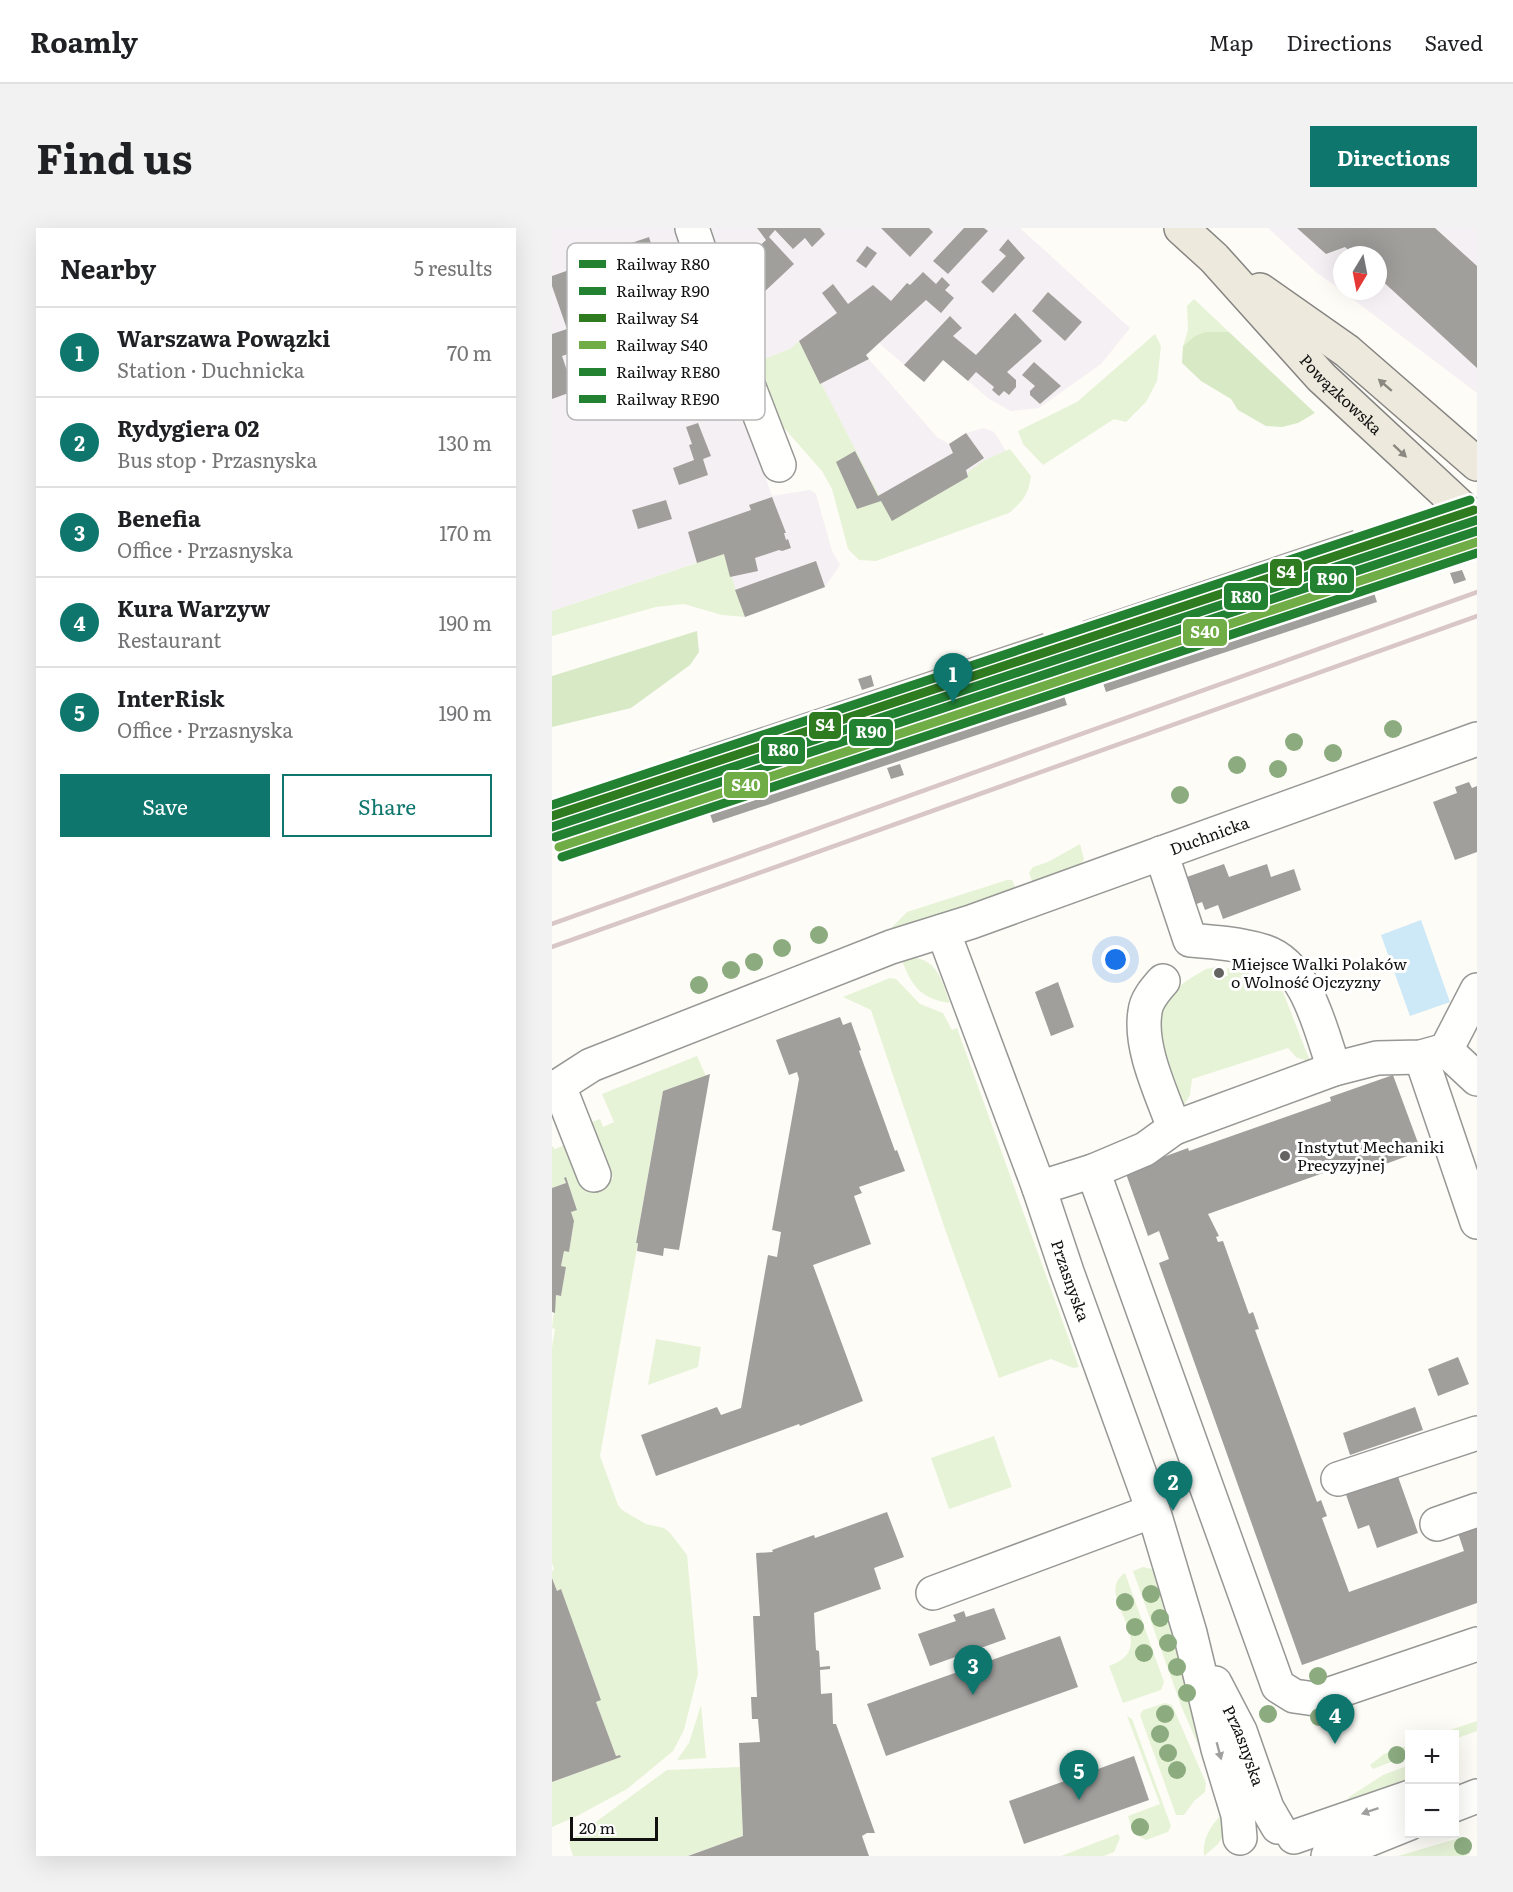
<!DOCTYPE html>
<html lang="en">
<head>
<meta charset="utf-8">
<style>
  body { margin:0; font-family:Literata,serif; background:#f2f2f2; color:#202124 }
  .controls { position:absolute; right:18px; bottom:18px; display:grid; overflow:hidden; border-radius:0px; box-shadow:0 6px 24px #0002 }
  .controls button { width:54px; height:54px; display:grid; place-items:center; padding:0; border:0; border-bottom:2px solid #e0e0e0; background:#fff; color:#202124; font:30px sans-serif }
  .compass { position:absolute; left:781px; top:18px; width:54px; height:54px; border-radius:50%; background:#fff; box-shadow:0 6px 24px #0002; rotate:190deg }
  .scale { position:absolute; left:18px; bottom:15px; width:88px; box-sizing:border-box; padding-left:6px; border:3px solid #111; border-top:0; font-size:16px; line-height:21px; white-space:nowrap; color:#111; -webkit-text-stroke:4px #fff; paint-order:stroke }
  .you { position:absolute; left:564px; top:732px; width:21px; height:21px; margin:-15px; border:4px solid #fff; border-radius:50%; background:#1a73e8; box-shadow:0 0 0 9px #1a73e833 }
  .badge { display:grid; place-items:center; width:39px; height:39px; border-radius:50%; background:#0f766e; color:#fff; font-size:20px; font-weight:700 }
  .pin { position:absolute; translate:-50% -50px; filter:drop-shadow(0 2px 3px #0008) }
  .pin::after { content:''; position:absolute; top:32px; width:21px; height:18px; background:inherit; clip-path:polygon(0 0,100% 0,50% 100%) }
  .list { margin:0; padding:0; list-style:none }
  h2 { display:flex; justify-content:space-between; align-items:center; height:78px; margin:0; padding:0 24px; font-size:26px }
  h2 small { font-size:20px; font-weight:400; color:#757577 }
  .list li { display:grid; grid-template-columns:39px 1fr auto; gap:18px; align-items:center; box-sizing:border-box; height:90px; padding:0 24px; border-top:2px solid #e0e0e0 }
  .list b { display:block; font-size:22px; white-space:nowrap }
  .list p { margin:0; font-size:20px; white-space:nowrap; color:#757577 }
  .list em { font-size:20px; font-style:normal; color:#757577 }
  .actions { display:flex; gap:12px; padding:18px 24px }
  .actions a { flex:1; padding:14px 0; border:2px solid #0f766e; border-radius:0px; text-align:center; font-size:21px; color:#0f766e }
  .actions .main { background:#0f766e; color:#fff }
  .map { position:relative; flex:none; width:925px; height:1628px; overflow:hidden; border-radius:0px }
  header { display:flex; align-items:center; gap:36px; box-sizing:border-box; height:84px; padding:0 30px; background:#fff; border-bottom:2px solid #e0e0e0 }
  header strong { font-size:28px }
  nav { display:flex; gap:33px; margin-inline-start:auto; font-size:21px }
  .intro { display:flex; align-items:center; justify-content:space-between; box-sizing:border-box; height:144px; padding:0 36px }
  h1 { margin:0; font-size:42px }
  .button { padding:15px 27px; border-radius:0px; background:#0f766e; color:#fff; font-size:21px; font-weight:700 }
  main { display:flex; gap:36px; padding:0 36px }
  aside { flex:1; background:#fff; border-radius:0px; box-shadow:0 6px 24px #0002 }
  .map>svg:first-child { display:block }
  .industrial { fill:#f5f0f3 }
  .green { fill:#e7f3d7 }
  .forest { fill:#d8eac5 }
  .water { fill:#cde8f7 }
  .building { fill:#a19f9c }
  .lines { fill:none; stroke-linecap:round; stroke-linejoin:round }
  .minor-casing { stroke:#979795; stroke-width:36 }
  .major-casing { stroke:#858482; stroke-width:36 }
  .minor { stroke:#fffffe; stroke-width:33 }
  .major { stroke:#ede9dc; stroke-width:33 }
  .rail { stroke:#d9c6c7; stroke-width:4.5 }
  .rail-1-casing { stroke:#fff; stroke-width:14 }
  .rail-2-casing { stroke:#fff; stroke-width:14 }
  .rail-3-casing { stroke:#fff; stroke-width:14 }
  .rail-4-casing { stroke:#fff; stroke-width:14 }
  .rail-5-casing { stroke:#fff; stroke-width:14 }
  .rail-6-casing { stroke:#fff; stroke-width:14 }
  .rail-1 { stroke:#238132; stroke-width:9 }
  .rail-2 { stroke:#238132; stroke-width:9 }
  .rail-3 { stroke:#2f7b20; stroke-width:9 }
  .rail-4 { stroke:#70ad46; stroke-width:9 }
  .rail-5 { stroke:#238132; stroke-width:9 }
  .rail-6 { stroke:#238132; stroke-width:9 }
  .tree { fill:#8cac80 }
  .oneway { fill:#8a8881 }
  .oneway2 { fill:#a0a09f }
  .poi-dot { fill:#646362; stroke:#fff; stroke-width:2 }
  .labels { text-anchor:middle; stroke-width:6; stroke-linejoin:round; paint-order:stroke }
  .street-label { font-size:16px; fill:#111; stroke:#fff }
  .poi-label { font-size:16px; fill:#111; stroke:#fff; text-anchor:start }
  .key { fill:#fff; stroke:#b8b8b8; stroke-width:1.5 }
  .key-label { font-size:16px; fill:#111 }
  .line-badge { stroke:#fff; stroke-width:2 }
  .badge-label { font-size:16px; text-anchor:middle; font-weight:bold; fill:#fff }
</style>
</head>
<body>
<header>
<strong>Roamly</strong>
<nav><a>Map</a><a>Directions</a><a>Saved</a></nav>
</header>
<div class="intro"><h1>Find us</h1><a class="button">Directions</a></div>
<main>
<aside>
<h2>Nearby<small>5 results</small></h2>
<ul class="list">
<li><span class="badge">1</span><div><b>Warszawa Powązki</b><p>Station · Duchnicka</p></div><em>70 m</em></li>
<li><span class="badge">2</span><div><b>Rydygiera 02</b><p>Bus stop · Przasnyska</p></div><em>130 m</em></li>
<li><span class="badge">3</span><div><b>Benefia</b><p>Office · Przasnyska</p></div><em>170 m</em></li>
<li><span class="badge">4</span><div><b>Kura Warzyw</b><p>Restaurant</p></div><em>190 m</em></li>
<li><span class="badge">5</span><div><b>InterRisk</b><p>Office · Przasnyska</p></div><em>190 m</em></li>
</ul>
<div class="actions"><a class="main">Save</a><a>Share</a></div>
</aside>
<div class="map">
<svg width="925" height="1628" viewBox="0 0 925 1628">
  <rect width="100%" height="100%" fill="#fdfcf7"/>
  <!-- industrial -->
  <g class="industrial">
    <polygon points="0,0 127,0 220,268 258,262 264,266 280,323 288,337 273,359 193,389 171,326 0,383"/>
    <polygon points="154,0 468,0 578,100 549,136 487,180 459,183 437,171 392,132 372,154 327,115 314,128 385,209 397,216 414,205 432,200 442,204 454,223 431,233 416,249 340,293 247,114 238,121 199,136"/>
    <polygon points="716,0 925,0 925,165 790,63 826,63 826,27 790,27 790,63 764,44"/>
  </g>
  <!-- green -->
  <g class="green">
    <path d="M642,71L677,104C655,104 648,104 631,118L636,102L635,78Z"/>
    <polygon points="603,106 609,118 605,153 594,174 574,194 562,191 491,237 471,216 466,203 525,174"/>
    <path d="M247,113L340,292L416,249V244L431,233L458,221L479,248C476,267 472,272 457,285L324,333L307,332L296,321L280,261L270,243L232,200L217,180L199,136L238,121Z"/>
    <polygon points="172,326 193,389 170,387 132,376 104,379 0,408 0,383"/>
    <polygon points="528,616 532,631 528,638 481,655 477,645 481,639 496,634"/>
    <polygon points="455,652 460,652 464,661 341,704 340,699 355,684"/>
    <path d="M360,729C387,733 389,752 398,775C367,771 359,756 349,730Z"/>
    <path d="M664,739L665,748H676L675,740C694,743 716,751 731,764L758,833L745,830L736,820L640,851L638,867L631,879L611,827L607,784L615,769L634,753L654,741Z"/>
    <polygon points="338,750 344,751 368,776 391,785 400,802 405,800 527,1139 521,1140 499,1131 447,1150 394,1004 319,782 291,769"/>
    <polygon points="145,828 154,848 111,863 84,1014 86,1015 48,1228 66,1277 70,1282 94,1296 112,1300 118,1305 135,1327 146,1446 132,1502 121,1523 75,1561 27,1587 0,1599 0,1554 69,1529 68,1527 64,1528 44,1474 49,1471 9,1362 5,1363 0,1349 0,1343 2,1341 0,1335 0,1119 3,1101 0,1100 4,1067 9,1068 14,1040 9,1038 12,1023 17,1024 22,993 19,984 25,981 14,950 12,951 14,955 0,960 0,918 3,921 20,914 37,959 61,951 40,894 48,891 51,899 62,894 50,866"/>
    <polygon points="104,1111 149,1119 146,1139 96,1157"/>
    <polygon points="442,1208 460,1259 397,1281 379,1230"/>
    <polygon points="591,1339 600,1341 606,1349 663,1555 630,1480 581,1343"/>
    <path d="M573,1345L612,1454L609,1462L571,1475L557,1438C614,1418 538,1368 573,1345Z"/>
    <polygon points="613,1475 620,1477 654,1555 653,1564 642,1573 632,1587 624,1587 588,1487 591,1482"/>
    <polygon points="149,1477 154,1530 125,1532 137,1515"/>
    <polygon points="575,1488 580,1491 619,1598 616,1604 594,1612 581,1605 576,1588 608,1576"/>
    <polygon points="925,1493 925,1503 903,1511 902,1506 886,1506"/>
    <polygon points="857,1517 857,1527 821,1541 818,1537 832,1526"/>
    <polygon points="855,1538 857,1540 857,1557 794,1574 797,1569 831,1547"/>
    <polygon points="188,1539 191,1608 135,1628 21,1628 17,1615 19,1612 115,1542"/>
    <path d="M669,1587L675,1602L666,1616L652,1628C650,1611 658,1599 669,1587Z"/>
    <polygon points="566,1606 568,1610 562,1624 552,1628 509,1628"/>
    <polygon points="911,1609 918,1626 911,1628 846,1628"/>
  </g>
  <!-- forest -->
  <g class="forest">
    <polygon points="654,104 677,104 763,185 746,195 730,199 714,198 686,182 679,171 649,153 630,135 631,118 643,108"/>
    <polygon points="145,403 147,424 138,437 79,480 0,499 0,448"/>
  </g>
  <!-- water -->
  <polygon class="water" points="869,692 898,774 858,788 829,707"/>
  <!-- building -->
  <g class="building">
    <polygon points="205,0 268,0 273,6 260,19 253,10 241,21 223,2 217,9 242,36 209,67 184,40 214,12"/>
    <polygon points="329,0 377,0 381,4 358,29"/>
    <polygon points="412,0 432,0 436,3 396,46 381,33"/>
    <polygon points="745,0 883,0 925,38 925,140 826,49 826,27 802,27 793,19 774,26"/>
    <polygon points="97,9 102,25 110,22 113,33 106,36 117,69 42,93 51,120 23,129 22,124 10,128 22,163 0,171 0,106 15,101 0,58 0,48 57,28 56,23"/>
    <polygon points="456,11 473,30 441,65 429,54 454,28 447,22"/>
    <polygon points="315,18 325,25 314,40 304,33"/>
    <polygon points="371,44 384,56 390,49 398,57 393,62 402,70 389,85 374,72 314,127 317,131 268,156 247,113 285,85 270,65 281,56 296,76 321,57 339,73 355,55 358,57"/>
    <polygon points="496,64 530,94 513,113 480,83"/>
    <polygon points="463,85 490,113 455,144 464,152 464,159 457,167 452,163 447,168 440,162 442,159 424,144 416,153 391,132 372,154 352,137 398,88 410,100 401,108 424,127"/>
    <polygon points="482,134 509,158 488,176 478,167 478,163 483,158 470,147"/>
    <polygon points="146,195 159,228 151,231 156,247 127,257 121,240 142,232 137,217 140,216 134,199"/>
    <polygon points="414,205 432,230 414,242 416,249 340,293 329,273 305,281 284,234 303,223 326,268 401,225 397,216"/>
    <polygon points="220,269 234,305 232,305 234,312 236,311 239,320 230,323 227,322 203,330 206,343 178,349 172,326 145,335 136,304 199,282 197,277"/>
    <polygon points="114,272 120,291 86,301 80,282"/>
    <polygon points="801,302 807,320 536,410 530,393"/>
    <polygon points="264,333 273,359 193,389 183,362"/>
    <polygon points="910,342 914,352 902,356 898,345"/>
    <polygon points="819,356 825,374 554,464 548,446"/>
    <polygon points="491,405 497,423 143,541 137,523"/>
    <polygon points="319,447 322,458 310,462 306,451"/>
    <polygon points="509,459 515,477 161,595 155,577"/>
    <polygon points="348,536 352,547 339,551 335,540"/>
    <polygon points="917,554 920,560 925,558 925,624 903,632 881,574 905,565 903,559"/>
    <polygon points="672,636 677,649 715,636 719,649 742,641 749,662 671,691 666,677 653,682 650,674 639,678 629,651"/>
    <polygon points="506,754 522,799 499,808 483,764"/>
    <polygon points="288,789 291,797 299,794 309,822 307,823 343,923 345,922 353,943 307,959 310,965 302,968 319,1016 261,1037 311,1173 248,1198 247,1196 104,1248 89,1207 165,1179 169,1187 189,1180 216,1027 225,1029 229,1004 220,1002 247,851 245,844 237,847 224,812"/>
    <polygon points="158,846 127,1022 112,1020 111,1028 85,1023 86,1015 84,1015 111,863"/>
    <polygon points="841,847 869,923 806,946 802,934 656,986 667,1008 664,1009 666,1014 671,1013 697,1086 701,1084 707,1101 703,1102 765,1274 769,1272 775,1288 770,1290 797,1364 912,1323 906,1305 925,1298 925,1375 750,1437 607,1035 617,1031 607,1003 596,1008 573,943 636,920 637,923 779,873 778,869"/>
    <polygon points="14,949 25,982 19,984 22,993 17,1024 12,1023 9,1038 14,1039 9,1068 4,1067 3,1085 0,1084 0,960 14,955 12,950"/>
    <polygon points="906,1129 917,1156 886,1168 876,1141"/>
    <polygon points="863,1179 871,1202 798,1227 791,1205"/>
    <polygon points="844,1243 866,1305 825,1320 817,1297 806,1301 792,1261"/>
    <polygon points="335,1284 352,1329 322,1340 329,1361 262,1385 264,1422 267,1423 268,1439 278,1438 278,1441 268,1442 269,1466 280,1465 281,1496 284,1496 323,1605 315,1605 310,1608 317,1628 136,1628 191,1608 187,1515 208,1514 206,1491 200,1491 199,1469 205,1469 201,1388 208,1388 204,1325 221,1324 220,1322 262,1307 263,1310"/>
    <polygon points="0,1350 5,1363 9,1361 49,1472 44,1474 64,1528 68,1527 69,1529 0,1554"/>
    <polygon points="442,1380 454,1411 378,1438 366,1406 404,1393 401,1387 412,1383 414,1389"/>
    <polygon points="508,1408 526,1459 334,1528 315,1476"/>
    <polygon points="582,1528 597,1572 472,1616 457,1573"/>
  </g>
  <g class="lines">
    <defs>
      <g id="minor">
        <polyline points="140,0 168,84 227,237"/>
        <path d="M609,625L638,712C662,714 687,716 711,723C755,736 769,803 782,841"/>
        <path id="s1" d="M391,703L487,960L515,1044L603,1288L638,1405L666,1521L686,1587L688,1610"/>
        <path d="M611,753C603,762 594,772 593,784C587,820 610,866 622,900"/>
        <polyline points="894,822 925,762"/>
        <polyline points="869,829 925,994"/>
        <polyline points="7,858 42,947"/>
        <path id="s2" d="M0,862L39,837L339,719L419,694L925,511"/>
        <polyline points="541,943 726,1458 742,1468 763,1471 925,1416"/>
        <polyline points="487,960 541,943 593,921 622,900 782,841 825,830 869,829 894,822 925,851"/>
        <polyline points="786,1251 925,1205"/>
        <polyline points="885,1296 925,1282"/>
        <polyline points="381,1365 601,1283"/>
        <path id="s3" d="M663,1455L688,1503L715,1580L726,1599"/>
        <polyline points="902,1577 925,1568"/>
        <polyline points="742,1609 858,1569"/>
        <polyline points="776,1628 858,1595"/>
      </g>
      <g id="major">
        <path id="s4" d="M629,0L662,30L769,149L925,294"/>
        <polyline points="708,62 795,123 925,236"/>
      </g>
    </defs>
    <!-- minor casing -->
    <use href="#minor" class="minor-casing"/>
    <!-- major casing -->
    <use href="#major" class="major-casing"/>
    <!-- minor -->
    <use href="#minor" class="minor"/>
    <!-- major -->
    <use href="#major" class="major"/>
    <!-- rail -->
    <g class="rail">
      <polyline points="0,696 925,364"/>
      <polyline points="0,719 925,388"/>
    </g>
    <defs>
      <polyline id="rail-1" points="0,599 925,292"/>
      <polyline id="rail-2" points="3,609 925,303"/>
      <polyline id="rail-3" points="0,588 922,282"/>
      <polyline id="rail-4" points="7,619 925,314"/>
      <polyline id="rail-5" points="0,577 918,272"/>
      <polyline id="rail-6" points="10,629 925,325"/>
    </defs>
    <!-- rail-1 casing -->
    <use href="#rail-1" class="rail-1-casing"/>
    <!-- rail-2 casing -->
    <use href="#rail-2" class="rail-2-casing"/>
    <!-- rail-3 casing -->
    <use href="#rail-3" class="rail-3-casing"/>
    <!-- rail-4 casing -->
    <use href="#rail-4" class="rail-4-casing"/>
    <!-- rail-5 casing -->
    <use href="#rail-5" class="rail-5-casing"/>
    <!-- rail-6 casing -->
    <use href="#rail-6" class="rail-6-casing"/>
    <!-- rail-1 -->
    <use href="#rail-1" class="rail-1"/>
    <!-- rail-2 -->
    <use href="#rail-2" class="rail-2"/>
    <!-- rail-3 -->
    <use href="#rail-3" class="rail-3"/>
    <!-- rail-4 -->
    <use href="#rail-4" class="rail-4"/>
    <!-- rail-5 -->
    <use href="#rail-5" class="rail-5"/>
    <!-- rail-6 -->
    <use href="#rail-6" class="rail-6"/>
  </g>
  <!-- trees -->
  <g class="tree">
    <circle cx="841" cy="501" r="9"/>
    <circle cx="742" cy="514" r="9"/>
    <circle cx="781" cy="525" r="9"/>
    <circle cx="685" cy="537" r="9"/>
    <circle cx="726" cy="541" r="9"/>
    <circle cx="628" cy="567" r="9"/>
    <circle cx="267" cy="707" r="9"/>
    <circle cx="230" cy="720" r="9"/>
    <circle cx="202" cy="734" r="9"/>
    <circle cx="179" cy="742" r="9"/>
    <circle cx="147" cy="757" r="9"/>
    <circle cx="599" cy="1366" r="9"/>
    <circle cx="573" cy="1374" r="9"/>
    <circle cx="608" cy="1390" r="9"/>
    <circle cx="583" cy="1399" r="9"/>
    <circle cx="616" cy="1415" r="9"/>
    <circle cx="592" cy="1425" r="9"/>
    <circle cx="625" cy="1439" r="9"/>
    <circle cx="766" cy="1448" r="9"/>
    <circle cx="635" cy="1465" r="9"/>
    <circle cx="613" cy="1486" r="9"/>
    <circle cx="716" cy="1486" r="9"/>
    <circle cx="767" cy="1489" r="9"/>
    <circle cx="608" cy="1506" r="9"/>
    <circle cx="616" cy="1525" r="9"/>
    <circle cx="845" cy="1527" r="9"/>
    <circle cx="625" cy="1542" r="9"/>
    <circle cx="588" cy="1599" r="9"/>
    <circle cx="911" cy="1618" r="9"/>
  </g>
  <!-- one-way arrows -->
  <defs><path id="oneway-solid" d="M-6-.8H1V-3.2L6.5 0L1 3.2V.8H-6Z" transform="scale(1.5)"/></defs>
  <g class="oneway">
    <use href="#oneway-solid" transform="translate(833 157) rotate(-139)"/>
    <use href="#oneway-solid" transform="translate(848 223) rotate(43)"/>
  </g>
  <g class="oneway2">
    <use href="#oneway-solid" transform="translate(667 1523) rotate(75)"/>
    <use href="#oneway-solid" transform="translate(818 1583) rotate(161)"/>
  </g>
  <!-- markers -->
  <g class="poi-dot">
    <circle cx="667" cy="745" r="6"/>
    <circle cx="733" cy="928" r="6"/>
  </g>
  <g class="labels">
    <!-- street labels -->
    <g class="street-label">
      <text dy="6" stroke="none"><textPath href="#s4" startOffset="231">Powązkowska</textPath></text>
      <text dy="6" stroke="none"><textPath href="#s2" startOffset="706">Duchnicka</textPath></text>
      <text dy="6" stroke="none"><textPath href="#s1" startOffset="372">Przasnyska</textPath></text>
      <text dy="6" stroke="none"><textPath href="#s3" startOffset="69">Przasnyska</textPath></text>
    </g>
    <!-- poi labels -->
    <g class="poi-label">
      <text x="679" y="742">Miejsce Walki Polaków<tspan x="679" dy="18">o Wolność Ojczyzny</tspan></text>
      <text x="745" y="925">Instytut Mechaniki<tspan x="745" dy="18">Precyzyjnej</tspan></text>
    </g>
  </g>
  <!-- legend -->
  <rect x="15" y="15" width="198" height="177" rx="9" class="key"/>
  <rect x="27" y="32" width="27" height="8" fill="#238132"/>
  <rect x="27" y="59" width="27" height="8" fill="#238132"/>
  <rect x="27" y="86" width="27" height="8" fill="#2f7b20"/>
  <rect x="27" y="113" width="27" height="8" fill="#70ad46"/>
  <rect x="27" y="140" width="27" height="8" fill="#238132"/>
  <rect x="27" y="167" width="27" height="8" fill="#238132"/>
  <g class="key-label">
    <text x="64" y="42">Railway R80</text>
    <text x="64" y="69">Railway R90</text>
    <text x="64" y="96">Railway S4</text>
    <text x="64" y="123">Railway S40</text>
    <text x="64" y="150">Railway RE80</text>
    <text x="64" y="177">Railway RE90</text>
  </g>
  <g class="line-badge">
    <rect x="717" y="330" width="34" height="29" rx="6" fill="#2f7b20"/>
    <rect x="757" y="337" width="46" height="29" rx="6" fill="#238132"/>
    <rect x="671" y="354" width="46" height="29" rx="6" fill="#238132"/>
    <rect x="630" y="390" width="46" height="29" rx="6" fill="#70ad46"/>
    <rect x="256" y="483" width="34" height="29" rx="6" fill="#2f7b20"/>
    <rect x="296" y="490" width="46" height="29" rx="6" fill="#238132"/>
    <rect x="208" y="508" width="46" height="29" rx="6" fill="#238132"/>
    <rect x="171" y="543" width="46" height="28" rx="6" fill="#70ad46"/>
  </g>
  <g class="badge-label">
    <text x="734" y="350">S4</text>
    <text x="780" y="357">R90</text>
    <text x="694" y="375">R80</text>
    <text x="653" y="410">S40</text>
    <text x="273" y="503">S4</text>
    <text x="319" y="510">R90</text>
    <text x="231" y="528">R80</text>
    <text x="194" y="563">S40</text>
  </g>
</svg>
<div class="controls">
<button>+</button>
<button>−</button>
</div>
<svg class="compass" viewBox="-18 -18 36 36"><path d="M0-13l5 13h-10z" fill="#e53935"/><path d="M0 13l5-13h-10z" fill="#757577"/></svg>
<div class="scale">20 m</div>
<div class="you"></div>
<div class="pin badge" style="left:401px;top:475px">1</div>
<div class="pin badge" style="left:621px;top:1283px">2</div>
<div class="pin badge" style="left:421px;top:1467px">3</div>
<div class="pin badge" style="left:783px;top:1516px">4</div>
<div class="pin badge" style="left:527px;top:1572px">5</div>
</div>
</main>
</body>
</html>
